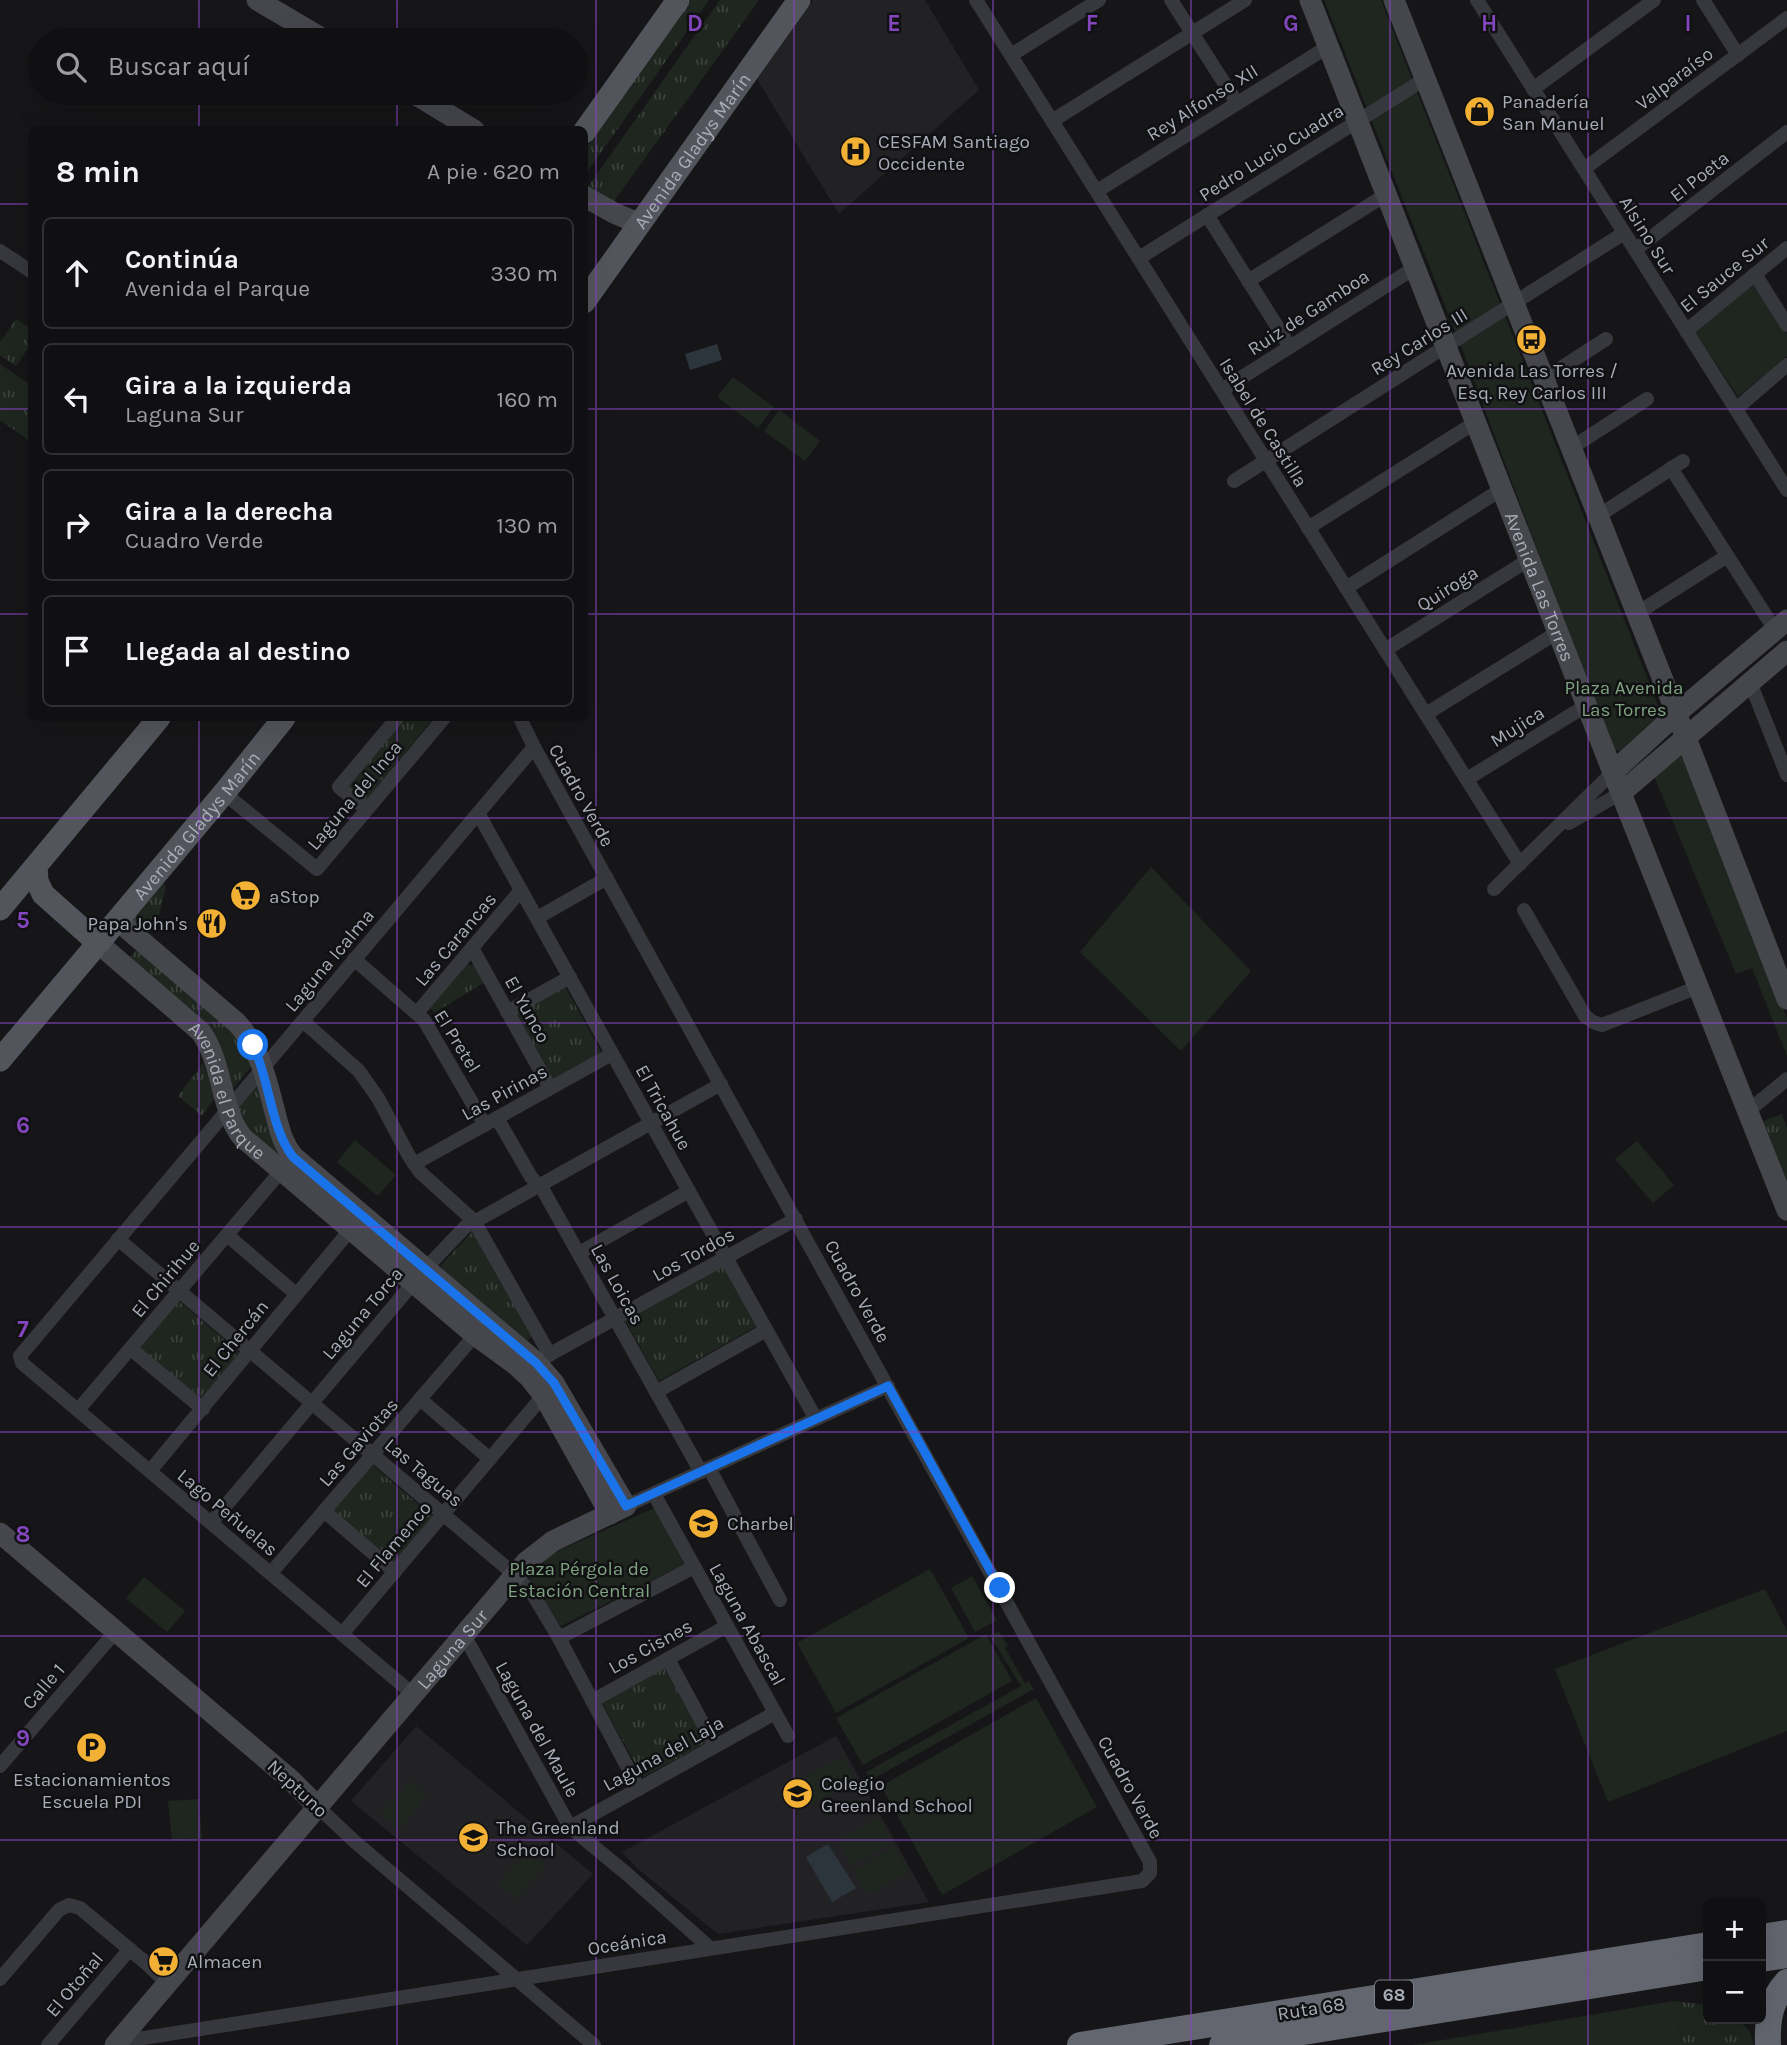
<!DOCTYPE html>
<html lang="es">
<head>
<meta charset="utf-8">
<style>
  body { margin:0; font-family:Karla,sans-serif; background:#1e1e20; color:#f1f3f6 }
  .controls { position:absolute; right:21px; bottom:21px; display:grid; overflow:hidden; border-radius:10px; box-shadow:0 7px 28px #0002 }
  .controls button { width:63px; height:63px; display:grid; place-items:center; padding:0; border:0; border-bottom:2px solid #303032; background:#101012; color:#f1f3f6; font:35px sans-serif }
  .stop { position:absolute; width:21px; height:21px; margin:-16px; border:5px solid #1a73e8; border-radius:50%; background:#fff }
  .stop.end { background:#1a73e8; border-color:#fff; box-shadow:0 2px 7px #0008 }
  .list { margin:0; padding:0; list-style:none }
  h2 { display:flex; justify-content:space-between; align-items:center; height:91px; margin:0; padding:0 28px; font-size:30px }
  h2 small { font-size:23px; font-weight:400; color:#9c9d9f }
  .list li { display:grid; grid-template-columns:46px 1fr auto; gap:21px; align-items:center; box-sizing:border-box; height:112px; margin:0 14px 14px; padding:0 14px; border:2px solid #303032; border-radius:10px }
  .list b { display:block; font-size:26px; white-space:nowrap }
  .list p { margin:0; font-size:23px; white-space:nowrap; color:#9c9d9f }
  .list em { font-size:23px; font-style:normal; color:#9c9d9f }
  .icon { flex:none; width:38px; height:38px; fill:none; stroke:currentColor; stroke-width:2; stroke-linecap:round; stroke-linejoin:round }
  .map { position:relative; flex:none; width:1787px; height:2045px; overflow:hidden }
  .search { position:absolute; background:#101012; box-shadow:0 7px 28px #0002; left:28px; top:28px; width:560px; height:77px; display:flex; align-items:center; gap:18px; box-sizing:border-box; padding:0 24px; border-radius:38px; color:#9c9d9f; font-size:26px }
  .panel { position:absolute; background:#101012; box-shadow:0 7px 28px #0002; left:28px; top:126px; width:560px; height:595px; border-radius:10px }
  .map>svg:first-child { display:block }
  .built { fill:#222225 }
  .grass { fill:url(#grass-tufts) }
  .green { fill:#1e261f }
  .water { fill:#2c353c }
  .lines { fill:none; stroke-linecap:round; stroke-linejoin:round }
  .street { stroke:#37383d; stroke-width:14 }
  .secondary { stroke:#45474d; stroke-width:21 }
  .primary { stroke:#53555c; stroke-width:23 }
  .highway { stroke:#63666e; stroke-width:26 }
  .route { stroke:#1a73e8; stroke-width:9 }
  .grid { fill:none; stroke:#8446be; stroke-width:2; stroke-opacity:0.55 }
  .labels { text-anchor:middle; stroke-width:5; stroke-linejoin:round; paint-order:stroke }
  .shield { fill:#111113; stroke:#7b7e86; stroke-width:2 }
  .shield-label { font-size:18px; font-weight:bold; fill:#a8adb8 }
  .street-label { font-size:19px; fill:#a8adb8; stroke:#111113 }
  .poi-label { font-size:19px; fill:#a8adb8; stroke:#111113; text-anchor:start }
  .park-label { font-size:19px; fill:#7fa381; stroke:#111113 }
  .grid-label { font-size:23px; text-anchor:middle; font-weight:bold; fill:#8446be; stroke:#111113; stroke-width:5; stroke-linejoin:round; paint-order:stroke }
</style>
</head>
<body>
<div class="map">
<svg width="1787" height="2045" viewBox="0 0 1787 2045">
  <defs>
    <pattern id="grass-tufts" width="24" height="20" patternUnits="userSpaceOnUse" patternTransform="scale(1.75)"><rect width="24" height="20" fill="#1e261f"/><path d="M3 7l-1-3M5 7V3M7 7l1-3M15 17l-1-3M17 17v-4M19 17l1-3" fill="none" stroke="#3c433d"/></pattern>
  </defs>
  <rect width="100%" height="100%" fill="#161618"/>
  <!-- built -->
  <g class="built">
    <polygon points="813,0 925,0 979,90 839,214 757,79"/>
    <polygon points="416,1726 593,1874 527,1945 351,1801"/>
    <polygon points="836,1736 929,1902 718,1934 638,1869 622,1852"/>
  </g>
  <!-- grass -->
  <g class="grass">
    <polygon points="691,0 709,0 585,175 585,150"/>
    <polygon points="720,0 759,0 612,204 587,188"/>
    <polygon points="16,319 32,329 31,344 16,366 0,355 0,342"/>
    <polygon points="0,364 31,385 31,442 0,420"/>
    <polygon points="405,718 428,718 432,720 365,801 347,786"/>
    <polygon points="159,879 166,887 159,915 142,931 127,919"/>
    <polygon points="144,950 232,1027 252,1065 234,1088 227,1083 218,1045 131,964 131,956 136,951"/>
    <polygon points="467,964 475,966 485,982 434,1013 430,1008"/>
    <polygon points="565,987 602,1053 552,1080 515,1013"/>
    <polygon points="203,1063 215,1098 202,1116 178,1096"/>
    <polygon points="259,1082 281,1160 246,1127 237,1107"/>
    <polygon points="1782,1114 1787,1128 1787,1188 1761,1122"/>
    <polygon points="472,1232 532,1336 527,1341 444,1272 441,1265"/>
    <polygon points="723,1265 757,1326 659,1381 625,1320"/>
    <polygon points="179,1301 239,1352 203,1399 138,1348"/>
    <polygon points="371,1464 436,1519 397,1566 331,1511"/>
    <polygon points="663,1665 706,1743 643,1777 600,1700"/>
    <polygon points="1673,2001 1708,2005 1708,2019 1738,2019 1750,2032 1754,2045 1683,2045"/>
  </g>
  <!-- green -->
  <g class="green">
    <polygon points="1324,0 1381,0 1661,713 1620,751 1611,748 1466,359"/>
    <polygon points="1755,282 1787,334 1787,356 1738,397 1694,330"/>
    <polygon points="733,377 774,407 758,428 717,397"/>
    <polygon points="779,410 820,441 805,461 764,431"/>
    <polygon points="1682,753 1787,1018 1787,1056 1752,968 1736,974 1654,776"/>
    <polygon points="1151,867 1251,971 1181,1051 1080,952"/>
    <polygon points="355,1140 396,1175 378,1196 337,1162"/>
    <polygon points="1637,1141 1674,1185 1653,1203 1615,1159"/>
    <polygon points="656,1507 685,1564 561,1626 527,1575 542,1558"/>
    <polygon points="930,1569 969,1638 836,1713 797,1643"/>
    <polygon points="972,1576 997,1620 975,1632 951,1588"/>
    <polygon points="144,1577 185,1611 167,1632 126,1598"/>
    <polygon points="1765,1589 1787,1631 1787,1731 1608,1802 1555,1669"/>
    <polygon points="999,1631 1008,1646 1005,1648 1025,1683 1029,1681 1034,1689 871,1780 866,1772 1021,1686 990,1636"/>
    <polygon points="986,1634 1012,1681 863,1765 836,1718"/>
    <polygon points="1036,1698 1097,1807 942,1895 881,1786"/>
    <polygon points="843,1757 856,1781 811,1805 798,1781"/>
    <polygon points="409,1781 427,1796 399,1830 381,1815"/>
    <polygon points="199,1799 202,1839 172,1841 168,1801"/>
    <polygon points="879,1817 893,1842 851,1865 838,1840"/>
    <polygon points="895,1847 909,1872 868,1895 854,1870"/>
    <polygon points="527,1850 545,1865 516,1899 498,1885"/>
    <polygon points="1673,2001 1683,2045 1413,2045"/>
  </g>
  <!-- water -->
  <g class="water">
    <polygon points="717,344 722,360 690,370 685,354"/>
    <polygon points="828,1844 856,1888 832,1902 806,1857"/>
  </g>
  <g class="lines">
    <!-- street -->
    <g class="street">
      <polyline points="976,0 1520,864"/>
      <polyline points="1171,0 1237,103"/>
      <polyline points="1477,0 1787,490"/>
      <polyline points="1703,0 1738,55"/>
      <polyline points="1011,55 1099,0"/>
      <polyline points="1533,89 1654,0"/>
      <polyline points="1052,121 1245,0"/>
      <polyline points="1584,169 1787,18"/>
      <polyline points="1097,191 1329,46"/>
      <polyline points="1207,215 1290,347"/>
      <polyline points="1635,250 1787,132"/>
      <polyline points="0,251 32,272"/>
      <polyline points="1139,258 1425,79"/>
      <polyline points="1755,274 1787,325"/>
      <polyline points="1248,281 1387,194"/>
      <polyline points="1686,331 1787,248"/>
      <polyline points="1544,379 1606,339"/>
      <polyline points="1222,390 1416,267"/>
      <polyline points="1736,409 1787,365"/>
      <polyline points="1571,448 1647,399"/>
      <polyline points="1671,468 1775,630"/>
      <polyline points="1234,481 1624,233"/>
      <polyline points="1598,516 1683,461"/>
      <polyline points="1308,528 1476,422"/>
      <polyline points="1346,588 1502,489"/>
      <polyline points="1636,614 1727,556"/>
      <polyline points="1385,650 1530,559"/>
      <polyline points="1750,682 1787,775"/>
      <polyline points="1426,714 1558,632"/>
      <polyline points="1467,779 1587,705"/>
      <polyline points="224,793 317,869 444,718"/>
      <polyline points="366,809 339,787 397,718"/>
      <polyline points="478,813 816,1419"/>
      <polyline points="1569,823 1621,793"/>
      <polyline points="1494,889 1613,772"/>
      <polyline points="1524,910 1585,1016 1593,1022 1602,1025 1698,987"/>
      <polyline points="537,918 607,878"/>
      <polyline points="472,948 550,1088"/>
      <polyline points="354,959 424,1020 485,1125"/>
      <polyline points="507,1012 570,977"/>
      <polyline points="417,1013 521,890"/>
      <polyline points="303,1021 359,1071 378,1098 409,1156 420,1172 474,1221 550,1355"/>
      <polyline points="1747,1112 1787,1079"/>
      <polyline points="497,1118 531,1177 543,1190 701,1472"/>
      <polyline points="414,1164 612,1054"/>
      <polyline points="227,1235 296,1294"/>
      <polyline points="118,1239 515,1575 532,1593 559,1638 639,1789"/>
      <polyline points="579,1253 689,1191"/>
      <polyline points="131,1349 203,1409"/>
      <polyline points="543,1358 796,1219"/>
      <polyline points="656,1392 766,1330"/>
      <polyline points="420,1399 490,1459"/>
      <polyline points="78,1410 282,1170"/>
      <polyline points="709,1468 780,1600"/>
      <polyline points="150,1471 351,1229"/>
      <polyline points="654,1494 788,1736"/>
      <polyline points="626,1506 888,1386"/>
      <polyline points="324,1511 395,1572"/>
      <polyline points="211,1523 425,1269 465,1227 721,1084"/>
      <polyline points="271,1573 475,1335"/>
      <polyline points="342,1634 548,1390"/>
      <polyline points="464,1635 570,1827 627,1874 710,1948"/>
      <polyline points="559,1638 694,1567"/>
      <polyline points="668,1659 715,1746"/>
      <polyline points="414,1695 22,1363 20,1356 534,747"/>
      <polyline points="592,1701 727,1626"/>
      <polyline points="0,1766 116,1631"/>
      <polyline points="318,1807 354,1841 594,2045"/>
      <polyline points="570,1827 775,1713"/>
      <polyline points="0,1979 59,1910 69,1905 80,1908 146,1963 168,1984"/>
      <polyline points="118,2042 1142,1881 1150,1873 1150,1862 534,747 520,718"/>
      <polyline points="48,2045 130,1949"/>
    </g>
    <!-- secondary -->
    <g class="secondary">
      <polyline points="257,0 325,40"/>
      <path id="s1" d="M1310,0L1621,793L1787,1210"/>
      <polyline points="1394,0 1686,738 1787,999"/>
      <polyline points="413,93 474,130"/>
      <polyline points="584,196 614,213 640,224"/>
      <polyline points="1613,772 1684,707 1787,620"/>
      <polyline points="1621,793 1787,651"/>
      <path id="s2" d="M98,943L201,1032C223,1063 221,1113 243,1138L475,1335L516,1365L529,1377L544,1396L610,1514"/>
      <polyline points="0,1533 291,1780 318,1807"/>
      <path id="s3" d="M115,2045L526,1562L553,1541L626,1506L554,1383L536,1362L294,1157C283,1145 280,1131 276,1116C267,1083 261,1049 237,1023L117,920"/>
    </g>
    <!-- primary -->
    <g class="primary">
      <polyline points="584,132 678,0"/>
      <path id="s4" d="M584,302L799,0"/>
      <polyline points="36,866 37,881 43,894 98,943"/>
      <polyline points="0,909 159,718"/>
      <path id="s5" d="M0,1060L224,793L284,718"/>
    </g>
    <!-- highway -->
    <g class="highway">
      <polyline points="1761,1937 1787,1933"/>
      <polyline points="1761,1959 1787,1955"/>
      <polyline points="1080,2045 1708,1945"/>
      <polyline points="1222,2045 1708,1967"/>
      <path d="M1768,2045C1767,2020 1770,2001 1787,1982"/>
    </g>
  </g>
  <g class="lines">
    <!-- route -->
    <path class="route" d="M253,1045C269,1078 271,1129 293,1157L536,1363L554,1383L626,1506L888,1386L1000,1588"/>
  </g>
  <!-- grid -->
  <path class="grid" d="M199,0V40M397,0V40M596,0V2045M794,0V2045M993,0V2045M1191,0V2045M1390,0V2045M1588,0V2045M199,93V130M397,93V130M0,204H32M584,204H1787M0,409H32M584,409H1787M0,614H32M584,614H1787M199,718V2045M397,718V2045M0,818H1787M0,1023H1787M0,1227H1787M0,1432H1787M0,1636H1787M0,1840H1787"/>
  <!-- icons -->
  <defs>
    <symbol id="shop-disc" viewBox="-11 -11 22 22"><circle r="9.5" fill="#f2b134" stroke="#111113"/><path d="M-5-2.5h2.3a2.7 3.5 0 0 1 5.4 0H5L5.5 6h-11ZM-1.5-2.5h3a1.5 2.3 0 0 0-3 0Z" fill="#111"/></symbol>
    <symbol id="hospital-disc" viewBox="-11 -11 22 22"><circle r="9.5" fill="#f2b134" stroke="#111113"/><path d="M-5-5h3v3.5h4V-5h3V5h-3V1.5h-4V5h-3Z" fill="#111"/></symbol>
    <symbol id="bus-disc" viewBox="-11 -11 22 22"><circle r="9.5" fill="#f2b134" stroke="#111113"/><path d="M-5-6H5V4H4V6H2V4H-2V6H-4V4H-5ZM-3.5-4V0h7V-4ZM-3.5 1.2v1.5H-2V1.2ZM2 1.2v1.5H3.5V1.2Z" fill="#111"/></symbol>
    <symbol id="supermarket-disc" viewBox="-11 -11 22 22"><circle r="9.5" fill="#f2b134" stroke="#111113"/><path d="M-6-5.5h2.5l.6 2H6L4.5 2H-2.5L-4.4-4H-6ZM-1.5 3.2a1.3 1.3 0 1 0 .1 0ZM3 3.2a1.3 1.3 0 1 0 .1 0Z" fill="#111"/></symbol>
    <symbol id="restaurant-disc" viewBox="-11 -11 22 22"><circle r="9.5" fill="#f2b134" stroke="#111113"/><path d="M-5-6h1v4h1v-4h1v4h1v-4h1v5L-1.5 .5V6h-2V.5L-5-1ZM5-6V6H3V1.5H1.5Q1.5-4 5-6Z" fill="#111"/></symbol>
    <symbol id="school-disc" viewBox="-11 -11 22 22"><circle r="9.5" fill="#f2b134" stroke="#111113"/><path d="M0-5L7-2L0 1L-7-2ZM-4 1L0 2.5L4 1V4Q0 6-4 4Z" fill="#111"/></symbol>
    <symbol id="parking-disc" viewBox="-11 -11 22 22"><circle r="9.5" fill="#f2b134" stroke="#111113"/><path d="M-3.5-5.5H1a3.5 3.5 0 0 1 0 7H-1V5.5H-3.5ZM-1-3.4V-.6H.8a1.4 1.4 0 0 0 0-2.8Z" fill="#111"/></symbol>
  </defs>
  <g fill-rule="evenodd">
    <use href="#shop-disc" x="1462" y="94" width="35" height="35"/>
    <use href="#hospital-disc" x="838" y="134" width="35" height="35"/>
    <use href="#bus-disc" x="1514" y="322" width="35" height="35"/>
    <use href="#supermarket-disc" x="228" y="878" width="35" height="35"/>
    <use href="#restaurant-disc" x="194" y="906" width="35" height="35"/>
    <use href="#school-disc" x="686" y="1506" width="35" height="35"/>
    <use href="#parking-disc" x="74" y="1730" width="35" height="35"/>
    <use href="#school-disc" x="780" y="1776" width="35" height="35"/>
    <use href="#school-disc" x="456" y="1820" width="35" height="35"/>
    <use href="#supermarket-disc" x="146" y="1944" width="35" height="35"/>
  </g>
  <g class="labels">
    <!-- shield labels -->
    <rect class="shield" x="1375" y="1980.5" width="38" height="29" rx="5"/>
    <g class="shield-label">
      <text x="1394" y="2001">68</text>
    </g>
    <!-- street labels -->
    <g class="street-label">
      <text transform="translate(1674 78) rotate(-37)" y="7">Valparaíso</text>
      <text transform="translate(1202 102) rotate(-32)" y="7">Rey Alfonso XII</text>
      <text dy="7" stroke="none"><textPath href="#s4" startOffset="186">Avenida Gladys Marín</textPath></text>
      <text transform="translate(1271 152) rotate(-32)" y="7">Pedro Lucio Cuadra</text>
      <text transform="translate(1699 176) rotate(-38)" y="7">El Poeta</text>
      <text transform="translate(1648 235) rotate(58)" y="7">Alsino Sur</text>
      <text transform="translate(1724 274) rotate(-39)" y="7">El Sauce Sur</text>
      <text transform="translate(1308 312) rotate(-33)" y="7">Ruiz de Gamboa</text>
      <text transform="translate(1419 341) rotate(-32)" y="7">Rey Carlos III</text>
      <text transform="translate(1264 422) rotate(58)" y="7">Isabel de Castilla</text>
      <text dy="7" stroke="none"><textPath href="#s1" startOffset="630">Avenida Las Torres</textPath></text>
      <text transform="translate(1447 588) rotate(-32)" y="7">Quiroga</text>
      <text transform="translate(1517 726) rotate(-32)" y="7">Mujica</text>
      <text transform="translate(354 795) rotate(-50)" y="7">Laguna del Inca</text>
      <text transform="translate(582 795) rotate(61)" y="7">Cuadro Verde</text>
      <text dy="7" stroke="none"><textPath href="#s5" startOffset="306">Avenida Gladys Marín</textPath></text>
      <text transform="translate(455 939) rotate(-50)" y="7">Las Carancas</text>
      <text transform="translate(329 960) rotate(-50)" y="7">Laguna Icalma</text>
      <text transform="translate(528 1009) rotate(61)" y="7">El Yunco</text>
      <text transform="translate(458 1041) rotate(58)" y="7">El Pretel</text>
      <text dy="7" stroke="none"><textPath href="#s2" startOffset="201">Avenida el Parque</textPath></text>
      <text transform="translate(504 1092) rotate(-29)" y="7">Las Pirinas</text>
      <text transform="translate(664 1107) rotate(61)" y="7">El Tricahue</text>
      <text transform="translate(693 1254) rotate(-29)" y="7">Los Tordos</text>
      <text transform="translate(165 1278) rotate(-50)" y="7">El Chirihue</text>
      <text transform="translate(618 1284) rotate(61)" y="7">Las Loicas</text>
      <text transform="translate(858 1291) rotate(61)" y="7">Cuadro Verde</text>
      <text transform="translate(362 1313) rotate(-50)" y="7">Laguna Torca</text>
      <text transform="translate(235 1338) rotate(-51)" y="7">El Chercán</text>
      <text transform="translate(358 1442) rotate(-49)" y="7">Las Gaviotas</text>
      <text transform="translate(424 1472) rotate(40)" y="7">Las Taguas</text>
      <text transform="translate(228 1512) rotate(40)" y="7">Lago Peñuelas</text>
      <text transform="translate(393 1544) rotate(-50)" y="7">El Flamenco</text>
      <text transform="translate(748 1624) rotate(61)" y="7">Laguna Abascal</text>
      <text transform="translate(650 1646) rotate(-29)" y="7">Los Cisnes</text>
      <text dy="7" stroke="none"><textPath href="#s3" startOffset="520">Laguna Sur</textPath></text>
      <text transform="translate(43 1686) rotate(-49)" y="7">Calle 1</text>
      <text transform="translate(538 1729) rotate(61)" y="7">Laguna del Maule</text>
      <text transform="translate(663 1753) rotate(-29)" y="7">Laguna del Laja</text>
      <text transform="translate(1131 1787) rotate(61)" y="7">Cuadro Verde</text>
      <text transform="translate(298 1788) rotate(43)" y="7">Neptuno</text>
      <text transform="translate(627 1942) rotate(-9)" y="7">Oceánica</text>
      <text transform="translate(74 1984) rotate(-50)" y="7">El Otoñal</text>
      <text transform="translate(1311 2008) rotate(-9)" y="7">Ruta 68</text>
    </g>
    <!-- poi labels -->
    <g class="poi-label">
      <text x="1502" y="108">Panadería<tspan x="1502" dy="22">San Manuel</tspan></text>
      <text x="878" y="148">CESFAM Santiago<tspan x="878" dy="22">Occidente</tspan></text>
      <text x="1532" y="377" text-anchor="middle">Avenida Las Torres /<tspan x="1532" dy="22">Esq. Rey Carlos III</tspan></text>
      <text x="269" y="903">aStop</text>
      <text x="188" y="930" text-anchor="end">Papa John's</text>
      <text x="727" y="1530">Charbel</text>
      <text x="92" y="1786" text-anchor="middle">Estacionamientos<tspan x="92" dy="22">Escuela PDI</tspan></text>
      <text x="821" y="1790">Colegio<tspan x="821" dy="22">Greenland School</tspan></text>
      <text x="496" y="1834">The Greenland<tspan x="496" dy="22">School</tspan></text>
      <text x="187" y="1968">Almacen</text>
    </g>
    <!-- park labels -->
    <g class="park-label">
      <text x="1624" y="694">Plaza Avenida<tspan x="1624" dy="22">Las Torres</tspan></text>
      <text x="579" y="1575">Plaza Pérgola de<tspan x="579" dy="22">Estación Central</tspan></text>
    </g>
  </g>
  <g class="grid-label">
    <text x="695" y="31">D</text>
    <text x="894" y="31">E</text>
    <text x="1092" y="31">F</text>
    <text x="1291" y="31">G</text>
    <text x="1489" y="31">H</text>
    <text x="1688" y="31">I</text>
    <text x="23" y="928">5</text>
    <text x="23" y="1133">6</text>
    <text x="23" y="1337">7</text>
    <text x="23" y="1542">8</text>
    <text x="23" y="1746">9</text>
  </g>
</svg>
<div class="controls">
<button>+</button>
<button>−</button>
</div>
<div class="stop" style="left:253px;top:1045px"></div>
<div class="stop end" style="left:1000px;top:1588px"></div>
<div class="search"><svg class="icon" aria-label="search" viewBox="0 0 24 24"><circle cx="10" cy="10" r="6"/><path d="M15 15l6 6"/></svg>Buscar aquí</div>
<section class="panel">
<h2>8 min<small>A pie · 620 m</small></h2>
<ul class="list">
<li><svg class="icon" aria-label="ahead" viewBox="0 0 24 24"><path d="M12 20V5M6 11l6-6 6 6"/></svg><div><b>Continúa</b><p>Avenida el Parque</p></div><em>330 m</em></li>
<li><svg class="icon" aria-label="left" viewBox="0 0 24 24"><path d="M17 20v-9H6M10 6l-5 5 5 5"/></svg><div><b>Gira a la izquierda</b><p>Laguna Sur</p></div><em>160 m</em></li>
<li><svg class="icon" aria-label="right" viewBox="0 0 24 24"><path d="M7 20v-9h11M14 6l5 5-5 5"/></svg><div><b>Gira a la derecha</b><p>Cuadro Verde</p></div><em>130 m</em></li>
<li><svg class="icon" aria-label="arrive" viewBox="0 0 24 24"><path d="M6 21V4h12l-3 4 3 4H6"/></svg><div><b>Llegada al destino</b></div></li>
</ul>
</section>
</div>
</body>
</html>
